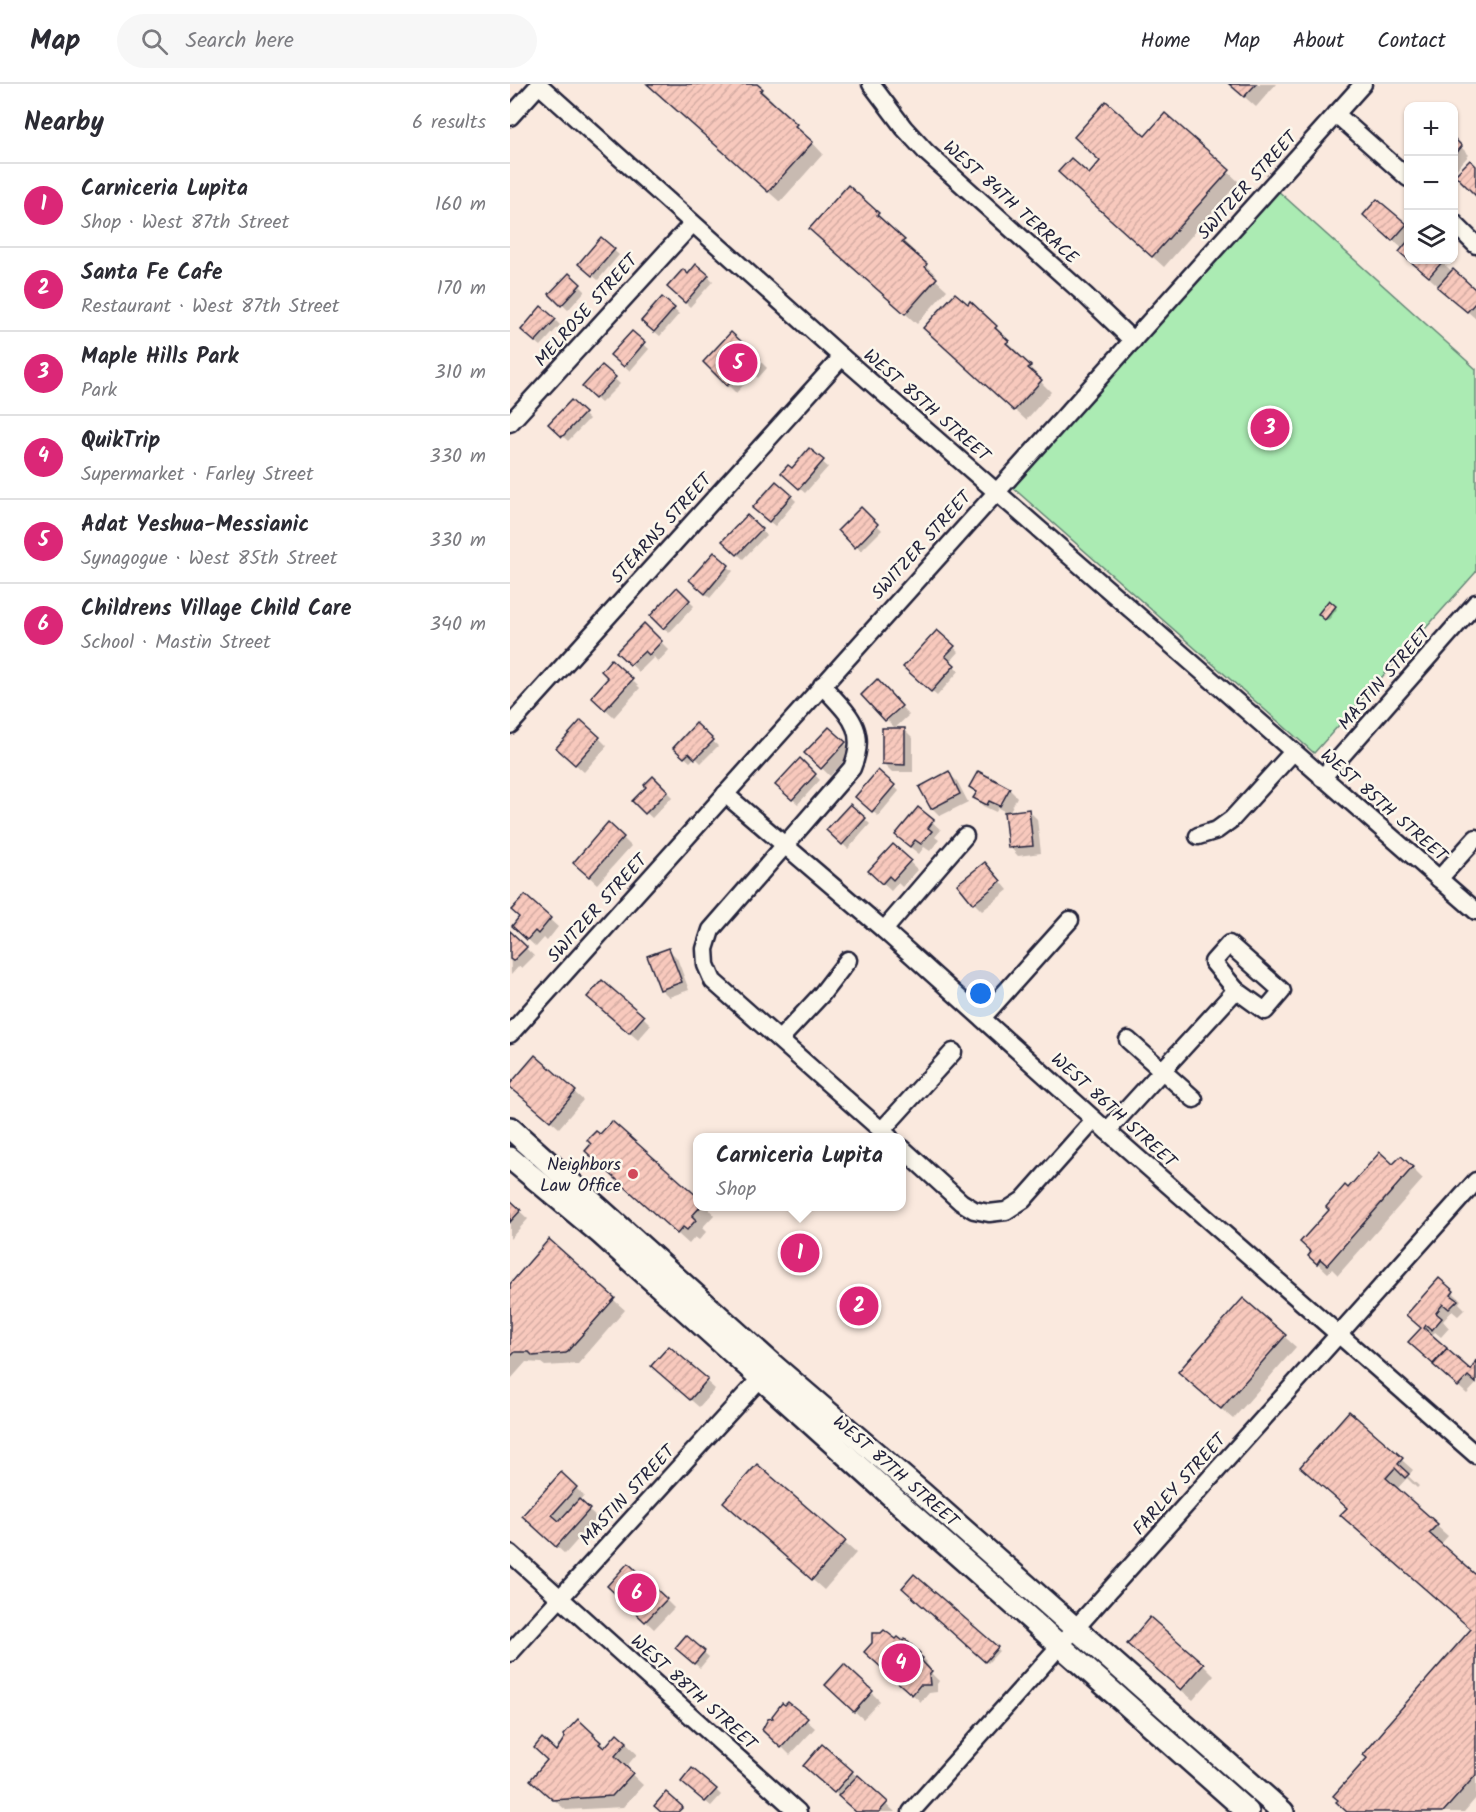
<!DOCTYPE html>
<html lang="en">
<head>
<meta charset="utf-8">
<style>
  body { margin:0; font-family:Kalam,sans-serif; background:#f7f7f7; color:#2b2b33 }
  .controls { position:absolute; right:18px; top:18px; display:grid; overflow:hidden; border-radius:12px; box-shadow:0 2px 4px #0004 }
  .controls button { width:54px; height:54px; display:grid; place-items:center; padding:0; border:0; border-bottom:2px solid #e1e1e2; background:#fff; color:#2b2b33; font:30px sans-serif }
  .you { position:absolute; left:471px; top:910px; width:21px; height:21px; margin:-15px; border:4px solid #fff; border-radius:50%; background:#1a73e8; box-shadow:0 0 0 9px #1a73e833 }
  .badge { display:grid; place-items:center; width:39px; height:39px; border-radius:50%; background:#db2777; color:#fff; font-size:20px; font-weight:700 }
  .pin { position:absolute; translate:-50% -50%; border:3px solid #fff; box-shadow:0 2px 6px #0006 }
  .popup { position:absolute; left:183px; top:1049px; width:213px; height:78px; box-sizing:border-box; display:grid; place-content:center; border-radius:12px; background:#fff; filter:drop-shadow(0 2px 4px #0005); font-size:20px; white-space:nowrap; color:#7c7c81 }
  .popup b { font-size:22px; color:#2b2b33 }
  .popup::after { content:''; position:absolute; left:50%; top:100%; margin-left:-12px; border:12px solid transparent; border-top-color:#fff }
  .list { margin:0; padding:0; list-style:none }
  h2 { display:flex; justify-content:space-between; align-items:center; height:78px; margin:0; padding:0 24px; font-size:26px }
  h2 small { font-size:20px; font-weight:400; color:#7c7c81 }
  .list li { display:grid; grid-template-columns:39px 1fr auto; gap:18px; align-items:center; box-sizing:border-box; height:84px; padding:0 24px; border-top:2px solid #e1e1e2 }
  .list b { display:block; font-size:22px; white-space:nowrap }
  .list p { margin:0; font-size:20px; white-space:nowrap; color:#7c7c81 }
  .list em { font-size:20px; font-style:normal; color:#7c7c81 }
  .icon { flex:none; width:33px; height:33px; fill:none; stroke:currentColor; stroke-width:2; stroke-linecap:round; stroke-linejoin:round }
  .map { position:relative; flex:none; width:966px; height:1728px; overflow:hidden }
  header { display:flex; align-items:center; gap:36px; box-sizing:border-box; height:84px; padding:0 30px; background:#fff; border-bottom:2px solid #e1e1e2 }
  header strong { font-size:28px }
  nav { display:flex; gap:33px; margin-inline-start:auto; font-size:21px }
  .search { width:420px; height:54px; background:#f7f7f7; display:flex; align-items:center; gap:15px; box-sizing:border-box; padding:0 21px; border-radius:33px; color:#7c7c81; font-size:22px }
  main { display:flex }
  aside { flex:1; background:#fff }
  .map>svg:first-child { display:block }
  .green { fill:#abebb3; stroke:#668677; stroke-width:1.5 }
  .shadow { fill:#0003 }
  .building { fill:url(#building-hatch); stroke:#22223b; stroke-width:1.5 }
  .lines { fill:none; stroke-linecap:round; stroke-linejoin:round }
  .minor-casing { stroke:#22223b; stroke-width:21 }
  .major-casing { stroke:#22223b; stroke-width:26 }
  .minor { stroke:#fbf7ec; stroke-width:16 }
  .major { stroke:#fbf7ec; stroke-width:21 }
  .poi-dot { fill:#d1495b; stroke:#fbf7ec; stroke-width:2 }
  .labels { text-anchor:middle; stroke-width:5; stroke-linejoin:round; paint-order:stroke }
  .street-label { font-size:18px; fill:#22223b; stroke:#fbf7ec }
  .poi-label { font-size:18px; fill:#22223b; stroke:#fbf7ec; text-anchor:end }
</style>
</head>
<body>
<header>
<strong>Map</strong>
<div class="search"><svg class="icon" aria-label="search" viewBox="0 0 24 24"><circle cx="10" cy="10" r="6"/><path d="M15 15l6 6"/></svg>Search here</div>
<nav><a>Home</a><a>Map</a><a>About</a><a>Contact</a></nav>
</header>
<main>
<aside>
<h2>Nearby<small>6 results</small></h2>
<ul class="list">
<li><span class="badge">1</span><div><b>Carniceria Lupita</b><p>Shop · West 87th Street</p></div><em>160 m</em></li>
<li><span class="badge">2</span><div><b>Santa Fe Cafe</b><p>Restaurant · West 87th Street</p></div><em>170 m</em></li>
<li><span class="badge">3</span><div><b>Maple Hills Park</b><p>Park</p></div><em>310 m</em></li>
<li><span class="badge">4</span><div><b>QuikTrip</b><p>Supermarket · Farley Street</p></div><em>330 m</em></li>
<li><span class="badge">5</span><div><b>Adat Yeshua-Messianic</b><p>Synagogue · West 85th Street</p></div><em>330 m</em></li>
<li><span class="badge">6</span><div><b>Childrens Village Child Care</b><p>School · Mastin Street</p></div><em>340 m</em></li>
</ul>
</aside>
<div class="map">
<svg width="966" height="1728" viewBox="0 0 966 1728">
  <defs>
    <pattern id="building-hatch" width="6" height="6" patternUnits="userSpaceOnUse" patternTransform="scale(1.5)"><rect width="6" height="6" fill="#f8c9bd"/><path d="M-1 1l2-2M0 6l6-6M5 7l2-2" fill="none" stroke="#d4aca3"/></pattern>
  </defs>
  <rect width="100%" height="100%" fill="#fae9de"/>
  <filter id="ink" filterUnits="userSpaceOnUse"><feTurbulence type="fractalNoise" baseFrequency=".0167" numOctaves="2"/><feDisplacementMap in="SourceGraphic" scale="12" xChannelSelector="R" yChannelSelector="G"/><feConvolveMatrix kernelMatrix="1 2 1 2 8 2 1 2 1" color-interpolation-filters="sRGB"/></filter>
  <g filter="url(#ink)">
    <!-- green -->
    <polygon class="green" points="767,106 966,285 966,488 804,669 502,403"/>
    <!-- shadow -->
    <g class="shadow">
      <polygon points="138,0 245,0 263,17 261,19 286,41 313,70 270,118"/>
      <polygon points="720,0 766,0 746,23"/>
      <polygon points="635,54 718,88 729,98 654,183 561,99 579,92"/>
      <polygon points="944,56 959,71 945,87 944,86"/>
      <polygon points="868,117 898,144 898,175 891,167 893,165 863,139"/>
      <polygon points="368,130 379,141 378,142 405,168 403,170 427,192 425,195 437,206 407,240 312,155"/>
      <polygon points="91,155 109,171 88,196 75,185"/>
      <polygon points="899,176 929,176 966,208 966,235"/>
      <polygon points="59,191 75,207 58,226 41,210"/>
      <polygon points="178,192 198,192 203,197 180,223 164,208"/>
      <polygon points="152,215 169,230 150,252 138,242"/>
      <polygon points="45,236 50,241 31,262 18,251"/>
      <polygon points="486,243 497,254 495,256 509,269 507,271 531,294 529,296 541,308 516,336 426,255"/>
      <polygon points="122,249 139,265 120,287 108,276"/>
      <polygon points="249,276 257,284 248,294 244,290 226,309 195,278"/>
      <polygon points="92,283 110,300 91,319 74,303"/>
      <polygon points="61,318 79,335 58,357 40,340"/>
      <polygon points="299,366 318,383 295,409 278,394 282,386"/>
      <polygon points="281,412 286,417 265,442 249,429"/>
      <polygon points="351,425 372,446 351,467 330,446"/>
      <polygon points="237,433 256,451 233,475 214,457"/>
      <polygon points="204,470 223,487 200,514 186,501"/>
      <polygon points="167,505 184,522 159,549 142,532"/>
      <polygon points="819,518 827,525 818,537 810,529"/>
      <polygon points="134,541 159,566 148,578 144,573 129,588 108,568"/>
      <polygon points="427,548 449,568 440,578 449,587 427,612 400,588"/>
      <polygon points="122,596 130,604 104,633 91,621"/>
      <polygon points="367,597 399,631 385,644 353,611"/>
      <polygon points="186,642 208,662 191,679 185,673 180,678 165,664"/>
      <polygon points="319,645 343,667 320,692 296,669"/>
      <polygon points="395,646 403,654 403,688 382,688 374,680"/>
      <polygon points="89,654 97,662 74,688 56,672"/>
      <polygon points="290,677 310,696 288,720 267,701"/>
      <polygon points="438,689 447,697 458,718 430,732 422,724"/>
      <polygon points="143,694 162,713 142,734 124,717 138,703"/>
      <polygon points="384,702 389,707 368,732 352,718"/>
      <polygon points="460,703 499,705 507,713 499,729 519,727 527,735 531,769 508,772 500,763 496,728 488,724 486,728 473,722 465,714 467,710"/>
      <polygon points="340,722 360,740 338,765 318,746"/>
      <polygon points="408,725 431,746 425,753 429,756 420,767 414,763 409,770 395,759"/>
      <polygon points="113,754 121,762 87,800 73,787"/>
      <polygon points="383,762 408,786 392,803 388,799 381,807 360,787"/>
      <polygon points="483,788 498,806 472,827 464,819"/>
      <polygon points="15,813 48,843 37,857 34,854 26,863 12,850 11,834"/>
      <polygon points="0,849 24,872 12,884 9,882 1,891"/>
      <polygon points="159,866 167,874 179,906 159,913 151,905"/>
      <polygon points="88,921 133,933 141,941 128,956"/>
      <polygon points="25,973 73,1016 49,1044 9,1009"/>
      <polygon points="102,1039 188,1115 188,1122 196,1122 204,1131 192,1144 196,1148 189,1156 185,1153 179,1160 88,1078 90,1053"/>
      <polygon points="884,1082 902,1084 913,1095 828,1191 822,1185 818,1189 800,1172 838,1106"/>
      <polygon points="0,1118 18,1135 0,1155"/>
      <polygon points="39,1158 115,1226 68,1280 35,1282 31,1279 16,1278 0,1296 0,1202"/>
      <polygon points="930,1196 951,1216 949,1219 955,1225 948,1232 942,1227 933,1237 939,1244 931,1253 925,1248 921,1252 961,1288 966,1279 966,1300 957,1310 908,1266 912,1245"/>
      <polygon points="733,1216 786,1263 723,1335 681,1299"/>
      <polygon points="159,1264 205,1305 189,1323 151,1290"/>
      <polygon points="839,1329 903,1386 898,1392 909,1402 907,1404 897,1394 886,1406 938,1452 930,1461 966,1493 966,1714 954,1728 838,1728 858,1674 963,1546 838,1425"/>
      <polygon points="247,1382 346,1469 314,1506 215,1418"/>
      <polygon points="66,1404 74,1412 69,1418 87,1434 55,1470 22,1440"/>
      <polygon points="405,1492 489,1567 478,1579 394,1504"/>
      <polygon points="107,1510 156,1516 164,1524 144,1545"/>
      <polygon points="176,1553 199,1573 190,1584 172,1569"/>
      <polygon points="387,1557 393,1559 395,1557 417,1578 416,1579 420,1584 418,1586 429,1597 427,1600 427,1608 419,1609 411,1618 364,1576"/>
      <polygon points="630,1571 693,1581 704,1592 683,1616"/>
      <polygon points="334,1582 370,1617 353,1635 325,1609"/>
      <polygon points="278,1620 305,1644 280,1671 254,1645 266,1635"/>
      <polygon points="83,1651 96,1664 107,1651 127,1670 115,1684 133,1701 113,1723 56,1726 33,1707 46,1669"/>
      <polygon points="312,1662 342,1688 385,1728 347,1728 304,1690"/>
      <polygon points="178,1703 206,1706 211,1711 201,1722"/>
    </g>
    <!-- building -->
    <g class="building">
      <polygon points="137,0 247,0 253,5 250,7 287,40 285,42 303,58 258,108"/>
      <polygon points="719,0 746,0 734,13"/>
      <polygon points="596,17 635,52 655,29 720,86 642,173 548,88 561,74 579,90 590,77 564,53"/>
      <polygon points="944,54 952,62 944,72"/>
      <polygon points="960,76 966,82 966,112 945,91"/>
      <polygon points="338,101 369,129 367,131 395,156 392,158 417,180 415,183 427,194 395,230 299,145"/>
      <polygon points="867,115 897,140 882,157 853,131"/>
      <polygon points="91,153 105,165 82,192 68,180"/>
      <polygon points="898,157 898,176 933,177 919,193 889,168"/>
      <polygon points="186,180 199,191 175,219 157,203 173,185 178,190"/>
      <polygon points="943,185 966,206 966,218 957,228 927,203"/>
      <polygon points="59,189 71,200 51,222 39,210"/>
      <polygon points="445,209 458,220 460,217 487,242 485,244 499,257 496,259 521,282 518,284 532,296 504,327 413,244"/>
      <polygon points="152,213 165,224 144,248 131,237"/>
      <polygon points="31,222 46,235 25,258 11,246"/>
      <polygon points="122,247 135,258 114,283 100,271"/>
      <polygon points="221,248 250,275 239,287 235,283 217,302 193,278"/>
      <polygon points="92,281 106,293 85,315 72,303"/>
      <polygon points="61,316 75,329 52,353 38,340"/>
      <polygon points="299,364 314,376 289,405 271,389 278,381 282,384"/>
      <polygon points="266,397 282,411 259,438 242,424"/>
      <polygon points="351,423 368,440 345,464 328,446"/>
      <polygon points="237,431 252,445 227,471 212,457"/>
      <polygon points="204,468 219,481 195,510 179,496"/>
      <polygon points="167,503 180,516 153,545 140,532"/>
      <polygon points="819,516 826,522 815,536 808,530"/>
      <polygon points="134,539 152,557 139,571 135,567 120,581 106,568"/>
      <polygon points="427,546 445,562 435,572 445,581 421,608 393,583"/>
      <polygon points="101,575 123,595 95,626 81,613 98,594 91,587"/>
      <polygon points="367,595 392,622 375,637 351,611"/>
      <polygon points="71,636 90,653 65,681 46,664"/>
      <polygon points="186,639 204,656 185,675 179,669 174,674 163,664"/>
      <polygon points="319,643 336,658 311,685 294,669"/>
      <polygon points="372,644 395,644 395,681 372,680"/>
      <polygon points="290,674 306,690 282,716 265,701"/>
      <polygon points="368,686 385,701 362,728 345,713"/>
      <polygon points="439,687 450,710 421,725 409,703"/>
      <polygon points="468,687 500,704 490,722 479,717 477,721 463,714 467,708 459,703"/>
      <polygon points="143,692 158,707 135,730 122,717 136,703 134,701"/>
      <polygon points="340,720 356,734 332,761 316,746"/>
      <polygon points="408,723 424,736 418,744 422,747 411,760 405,756 400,763 385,751"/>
      <polygon points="519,725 523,762 498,764 494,728"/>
      <polygon points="98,738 114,753 79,793 63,779"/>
      <polygon points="383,760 401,776 383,796 379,792 372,800 358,787"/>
      <polygon points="475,778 491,797 463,820 447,800"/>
      <polygon points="15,811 41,834 28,850 25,847 17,856 2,842 9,833 1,826"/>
      <polygon points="0,847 17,863 3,877 0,875"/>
      <polygon points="159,864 172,898 150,906 137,872"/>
      <polygon points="92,896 134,932 119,949 77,913"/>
      <polygon points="25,971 66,1007 40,1037 0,1003 0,1000"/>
      <polygon points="102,1037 188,1113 188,1122 191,1122 182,1132 186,1136 177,1146 173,1143 167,1150 75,1067 81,1060 77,1056 86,1047 90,1050"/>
      <polygon points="870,1068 883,1080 891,1072 903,1083 817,1181 810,1175 807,1180 798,1172 801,1168 790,1158 819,1126 816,1123 835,1101 838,1104"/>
      <polygon points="0,1116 11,1126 0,1138"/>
      <polygon points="39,1155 105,1214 56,1269 23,1272 19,1268 5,1268 0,1273 0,1200"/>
      <polygon points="929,1194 944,1207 941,1211 948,1216 939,1225 933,1220 926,1229 932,1234 922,1246 916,1241 914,1244 937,1264 923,1280 898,1258 911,1244 896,1231"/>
      <polygon points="733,1214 776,1251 711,1325 668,1288"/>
      <polygon points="159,1262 198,1295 180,1316 141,1282"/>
      <polygon points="937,1265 961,1286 966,1276 966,1299 958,1292 948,1303 923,1281"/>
      <polygon points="839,1327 893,1374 888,1380 899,1390 895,1394 885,1384 876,1394 928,1440 919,1449 966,1491 966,1691 933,1728 837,1728 826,1718 828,1716 823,1712 857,1674 853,1671 875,1645 874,1644 961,1545 830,1431 837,1424 790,1383"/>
      <polygon points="247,1380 336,1457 302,1496 213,1418"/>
      <polygon points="51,1388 67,1403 42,1431 49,1437 69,1415 80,1425 46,1463 12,1432"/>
      <polygon points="118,1479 157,1515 135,1538 97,1502"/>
      <polygon points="404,1490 488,1563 475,1578 392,1504"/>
      <polygon points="640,1533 694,1580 671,1606 617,1560"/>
      <polygon points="374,1546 386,1555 388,1553 393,1557 395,1555 410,1569 408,1570 413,1574 411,1576 422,1588 419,1591 420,1601 410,1601 402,1611 354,1568 362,1559 362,1549 371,1549"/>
      <polygon points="176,1551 195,1567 184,1580 165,1564"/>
      <polygon points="334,1580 363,1607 344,1628 315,1601"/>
      <polygon points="278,1618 298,1634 271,1664 252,1646 258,1635 263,1634 262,1632 272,1619 275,1621"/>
      <polygon points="68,1635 84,1650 83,1651 91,1658 89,1660 94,1664 107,1649 117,1658 105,1672 123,1689 102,1712 43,1716 20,1696 37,1676 24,1664 32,1654 46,1667 55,1653 53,1651"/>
      <polygon points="312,1660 343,1687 324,1709 293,1682"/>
      <polygon points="182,1684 207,1705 195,1718 171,1698"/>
      <polygon points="348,1691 378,1718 369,1728 346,1728 328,1712"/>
      <polygon points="156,1708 173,1723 168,1728 151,1728 144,1722"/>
    </g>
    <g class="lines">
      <defs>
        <g id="minor">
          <polyline points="28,0 332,273 966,827"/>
          <polyline points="361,0 394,44 416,68 576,212 623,257"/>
          <polyline points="826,30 898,94"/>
          <polyline points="0,33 29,1"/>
          <polyline points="944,139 966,161"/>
          <polyline points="0,339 182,140"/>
          <path d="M312,601C336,629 359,643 342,684L201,846L195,865L196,881L203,897L380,1054"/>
          <polyline points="0,641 332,273"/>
          <polyline points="812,694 966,519"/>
          <polyline points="215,710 374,846 597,1047 966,1371"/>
          <polyline points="688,752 707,746 722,735 783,668"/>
          <polyline points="929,795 966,754"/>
          <polyline points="374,846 455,752"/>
          <polygon points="719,860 772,907 755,927 726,906 703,878"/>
          <polyline points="473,933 560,836"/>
          <polyline points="0,950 853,0"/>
          <polyline points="270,955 311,911 338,876"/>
          <polyline points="618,956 684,1015"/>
          <polyline points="372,1046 443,968"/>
          <polyline points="597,1047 726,906"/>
          <polyline points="392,1064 451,1118 464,1126 479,1129 496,1127 513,1116 584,1036"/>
          <polyline points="0,1469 288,1728"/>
          <polyline points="0,1569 258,1286"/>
          <polyline points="401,1728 966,1097"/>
        </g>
        <g id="major">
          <polyline points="0,1044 263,1281 412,1409 773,1728"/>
          <polyline points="0,1074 91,1150 397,1426 738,1728"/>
        </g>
      </defs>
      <!-- minor casing -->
      <use href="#minor" class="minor-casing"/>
      <!-- major casing -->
      <use href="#major" class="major-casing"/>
      <!-- minor -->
      <use href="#minor" class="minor"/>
      <!-- major -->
      <use href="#major" class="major"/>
    </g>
  </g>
  <!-- markers -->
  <circle class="poi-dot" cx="123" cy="1090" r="6"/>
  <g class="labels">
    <!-- street labels -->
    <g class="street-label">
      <text transform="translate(737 101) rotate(-48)" y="6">SWITZER STREET</text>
      <text transform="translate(501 118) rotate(42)" y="6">WEST 84TH TERRACE</text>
      <text transform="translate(76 226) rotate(-48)" y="6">MELROSE STREET</text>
      <text transform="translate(417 321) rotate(41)" y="6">WEST 85TH STREET</text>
      <text transform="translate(151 444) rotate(-48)" y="6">STEARNS STREET</text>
      <text transform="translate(411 461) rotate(-48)" y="6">SWITZER STREET</text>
      <text transform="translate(874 594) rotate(-49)" y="6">MASTIN STREET</text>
      <text transform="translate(874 721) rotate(41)" y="6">WEST 85TH STREET</text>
      <text transform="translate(87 824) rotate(-48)" y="6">SWITZER STREET</text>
      <text transform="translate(604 1026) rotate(42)" y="6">WEST 86TH STREET</text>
      <text transform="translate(386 1387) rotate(41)" y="6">WEST 87TH STREET</text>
      <text transform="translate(669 1400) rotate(-48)" y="6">FARLEY STREET</text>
      <text transform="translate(117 1411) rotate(-47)" y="6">MASTIN STREET</text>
      <text transform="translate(184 1608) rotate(42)" y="6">WEST 88TH STREET</text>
    </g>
    <!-- poi labels -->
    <g class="poi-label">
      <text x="111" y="1086">Neighbors<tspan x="111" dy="21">Law Office</tspan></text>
    </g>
  </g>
</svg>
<div class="controls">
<button>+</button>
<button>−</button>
<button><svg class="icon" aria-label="layers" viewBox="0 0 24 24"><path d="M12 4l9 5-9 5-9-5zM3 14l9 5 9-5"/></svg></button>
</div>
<div class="you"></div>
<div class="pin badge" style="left:290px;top:1169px">1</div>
<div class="popup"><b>Carniceria Lupita</b>Shop</div>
<div class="pin badge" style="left:349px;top:1222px">2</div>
<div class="pin badge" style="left:760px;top:344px">3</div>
<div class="pin badge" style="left:391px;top:1579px">4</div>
<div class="pin badge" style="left:228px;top:279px">5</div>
<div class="pin badge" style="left:127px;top:1509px">6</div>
</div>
</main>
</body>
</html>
